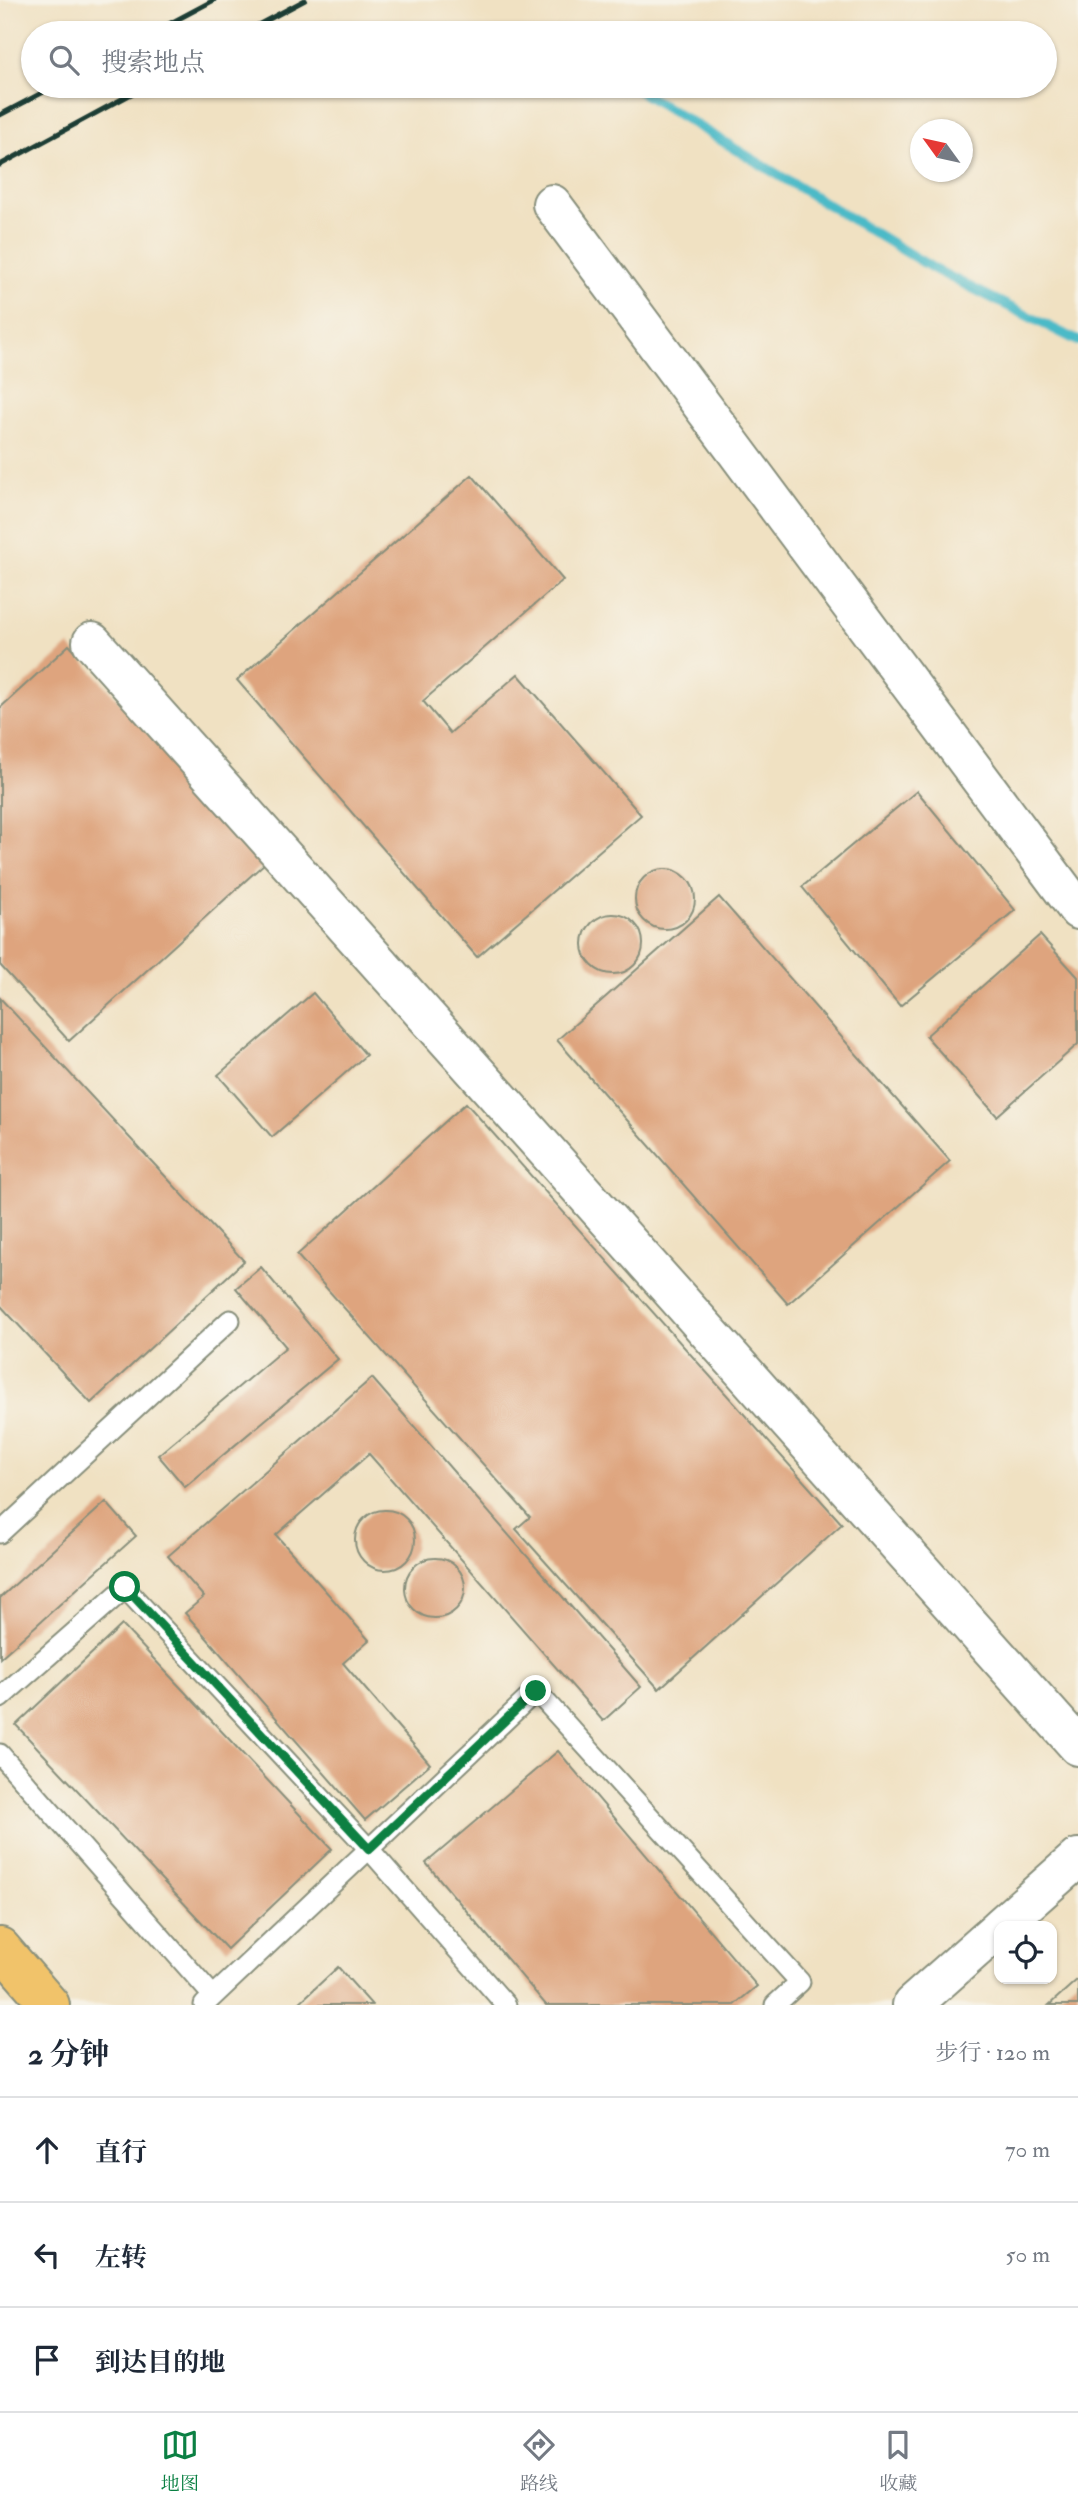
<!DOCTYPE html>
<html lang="zh">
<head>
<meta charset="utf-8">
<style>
  body { margin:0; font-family:"IM FELL Double Pica","Noto Serif SC",serif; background:#f6f6f7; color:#1f2937 }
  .controls { position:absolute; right:21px; bottom:21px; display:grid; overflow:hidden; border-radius:14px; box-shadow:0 2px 5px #0004 }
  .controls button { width:63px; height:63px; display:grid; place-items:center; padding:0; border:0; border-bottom:2px solid #e0e1e3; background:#fff; color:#1f2937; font:35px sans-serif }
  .compass { position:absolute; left:910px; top:119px; width:63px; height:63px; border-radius:50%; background:#fff; box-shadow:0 2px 5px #0004; rotate:303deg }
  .stop { position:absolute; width:21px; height:21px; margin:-16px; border:5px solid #0b8043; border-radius:50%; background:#fff }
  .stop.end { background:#0b8043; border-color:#fff; box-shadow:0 2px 7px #0008 }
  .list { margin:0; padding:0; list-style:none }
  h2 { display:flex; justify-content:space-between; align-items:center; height:91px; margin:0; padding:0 28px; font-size:30px }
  h2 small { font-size:23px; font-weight:400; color:#747a83 }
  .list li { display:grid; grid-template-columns:46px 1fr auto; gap:21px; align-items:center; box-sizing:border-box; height:105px; padding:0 28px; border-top:2px solid #e0e1e3 }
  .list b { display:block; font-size:26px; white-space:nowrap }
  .list em { font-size:23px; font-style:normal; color:#747a83 }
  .icon { flex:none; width:38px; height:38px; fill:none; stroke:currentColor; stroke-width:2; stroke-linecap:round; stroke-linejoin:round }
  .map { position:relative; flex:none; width:1078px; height:2005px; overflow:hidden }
  .search { position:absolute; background:#fff; box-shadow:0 2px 5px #0004; left:21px; right:21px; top:21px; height:77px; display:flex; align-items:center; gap:18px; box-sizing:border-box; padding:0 24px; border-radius:38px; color:#747a83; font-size:26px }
  .sheet { height:406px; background:#fff }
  nav { display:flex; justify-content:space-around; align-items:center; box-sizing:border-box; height:98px; border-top:2px solid #e0e1e3; background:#fff; font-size:19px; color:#747a83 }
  nav a { display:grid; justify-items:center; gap:4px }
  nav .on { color:#0b8043 }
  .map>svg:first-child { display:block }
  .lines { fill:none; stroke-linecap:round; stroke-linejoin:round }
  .stream { stroke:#4cbac7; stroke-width:10 }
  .building { fill:#dea47e }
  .lane-casing { stroke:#888f7b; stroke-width:23 }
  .street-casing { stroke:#888f7b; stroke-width:42 }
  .primary-casing { stroke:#888f7b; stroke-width:42 }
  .lane { stroke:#fff; stroke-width:19 }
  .street { stroke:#fff; stroke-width:38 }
  .primary { stroke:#f1c36a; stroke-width:38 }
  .rail { stroke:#1f3d34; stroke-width:5 }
  .route { stroke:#0b8043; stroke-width:9 }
</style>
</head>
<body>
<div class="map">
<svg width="1078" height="2005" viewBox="0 0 1078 2005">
  <rect width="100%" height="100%" fill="#f7f3e8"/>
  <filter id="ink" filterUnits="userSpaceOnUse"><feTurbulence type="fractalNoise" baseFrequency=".0143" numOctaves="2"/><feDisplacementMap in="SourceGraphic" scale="14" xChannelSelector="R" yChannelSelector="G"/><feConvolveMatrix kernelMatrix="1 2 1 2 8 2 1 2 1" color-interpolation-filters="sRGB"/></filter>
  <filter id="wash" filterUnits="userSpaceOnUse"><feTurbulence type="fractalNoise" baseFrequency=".00686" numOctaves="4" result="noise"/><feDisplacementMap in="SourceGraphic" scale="28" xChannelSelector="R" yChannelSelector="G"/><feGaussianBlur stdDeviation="1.57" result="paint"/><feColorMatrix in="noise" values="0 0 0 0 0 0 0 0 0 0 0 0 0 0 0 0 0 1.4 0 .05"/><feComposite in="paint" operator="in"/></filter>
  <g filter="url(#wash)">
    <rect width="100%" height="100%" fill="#f0e1c2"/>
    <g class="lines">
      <!-- stream -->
      <polyline class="stream" points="631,86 936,270 1078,341"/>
    </g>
    <g id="blocks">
      <!-- building -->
      <g class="building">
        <polygon points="472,475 563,580 423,701 450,733 518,674 641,815 477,957 237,680"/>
        <polygon points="69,645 265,863 69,1041 0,965 0,708"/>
        <polygon points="917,791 1015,910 900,1006 802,887"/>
        <circle cx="665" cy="899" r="30"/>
        <polygon points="719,897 950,1161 788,1304 557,1040"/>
        <circle cx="613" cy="944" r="30"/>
        <polygon points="1040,935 1078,977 1078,1044 997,1116 926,1036"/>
        <polygon points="313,993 366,1055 272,1137 218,1075"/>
        <polygon points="0,998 244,1261 91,1403 0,1305"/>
        <polygon points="466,1103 842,1524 659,1689 516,1529 530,1517 297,1255"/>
        <polygon points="261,1267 338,1359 185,1487 158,1455 286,1347 236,1288"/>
        <polygon points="372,1378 641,1687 603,1721 369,1454 276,1535 369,1640 343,1663 430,1764 365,1820 185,1613 204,1597 168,1556"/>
        <polygon points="106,1502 136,1536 0,1658 0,1598"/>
        <circle cx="385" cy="1540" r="30"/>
        <circle cx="435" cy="1588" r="30"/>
        <polygon points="122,1625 332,1849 227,1949 16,1725"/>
        <polygon points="558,1751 757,1986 734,2005 546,2005 426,1863"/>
        <polygon points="338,1967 372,2005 297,2005"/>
        <polygon points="1078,1979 1078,2005 1049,2005"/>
      </g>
    </g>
  </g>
  <g filter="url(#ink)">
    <use href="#blocks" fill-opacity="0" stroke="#888f7b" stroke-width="2"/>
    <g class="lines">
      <defs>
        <g id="lane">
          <polyline points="0,1533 230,1320"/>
          <polyline points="0,1698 125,1588 369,1849 506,2005"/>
          <polyline points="0,1754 213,1996"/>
          <polyline points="204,2005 536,1691 800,1982 775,2005"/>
        </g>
        <g id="street">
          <polyline points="552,204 1078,910"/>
          <polyline points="92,642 1078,1746"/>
          <polyline points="1001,1926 1078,1858"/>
          <polyline points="912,2005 999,1928"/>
        </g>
        <polyline id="primary" points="0,1947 50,2005"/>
      </defs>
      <!-- lane casing -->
      <use href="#lane" class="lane-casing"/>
      <!-- street casing -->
      <use href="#street" class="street-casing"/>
      <!-- primary casing -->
      <use href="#primary" class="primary-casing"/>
      <!-- lane -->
      <use href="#lane" class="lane"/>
      <!-- street -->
      <use href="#street" class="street"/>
      <!-- primary -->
      <use href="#primary" class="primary"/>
      <!-- rail -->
      <g class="rail">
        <polyline points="152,33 214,0"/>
        <polyline points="243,33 305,0"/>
        <polyline points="0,115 55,86"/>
        <polyline points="0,165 146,86"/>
      </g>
    </g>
  </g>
  <g class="lines" filter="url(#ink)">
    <!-- route -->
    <polyline class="route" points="125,1587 369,1849 536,1691"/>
  </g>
</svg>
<div class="controls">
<button><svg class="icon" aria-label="locate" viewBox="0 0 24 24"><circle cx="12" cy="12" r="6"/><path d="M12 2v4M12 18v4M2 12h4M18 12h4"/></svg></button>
</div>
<svg class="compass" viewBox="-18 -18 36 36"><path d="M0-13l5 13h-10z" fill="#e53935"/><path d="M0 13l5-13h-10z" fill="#747a83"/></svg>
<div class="stop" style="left:125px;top:1587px"></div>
<div class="stop end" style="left:536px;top:1691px"></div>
<div class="search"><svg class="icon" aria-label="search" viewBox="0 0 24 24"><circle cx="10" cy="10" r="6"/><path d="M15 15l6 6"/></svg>搜索地点</div>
</div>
<section class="sheet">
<h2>2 分钟<small>步行 · 120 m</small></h2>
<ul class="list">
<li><svg class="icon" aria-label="ahead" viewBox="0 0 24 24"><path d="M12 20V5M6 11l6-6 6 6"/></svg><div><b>直行</b></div><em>70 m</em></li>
<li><svg class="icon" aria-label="left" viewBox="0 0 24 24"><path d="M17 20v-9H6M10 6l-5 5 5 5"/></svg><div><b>左转</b></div><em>50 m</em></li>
<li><svg class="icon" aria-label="arrive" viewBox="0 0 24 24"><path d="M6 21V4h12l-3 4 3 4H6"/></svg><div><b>到达目的地</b></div></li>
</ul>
</section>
<nav>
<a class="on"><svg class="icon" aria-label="map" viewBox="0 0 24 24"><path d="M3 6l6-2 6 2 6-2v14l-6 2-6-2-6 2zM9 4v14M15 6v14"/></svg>地图</a>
<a><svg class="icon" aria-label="directions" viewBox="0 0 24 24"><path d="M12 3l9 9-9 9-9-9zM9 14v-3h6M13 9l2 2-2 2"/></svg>路线</a>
<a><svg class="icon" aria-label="saved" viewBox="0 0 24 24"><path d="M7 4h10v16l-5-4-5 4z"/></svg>收藏</a>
</nav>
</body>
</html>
